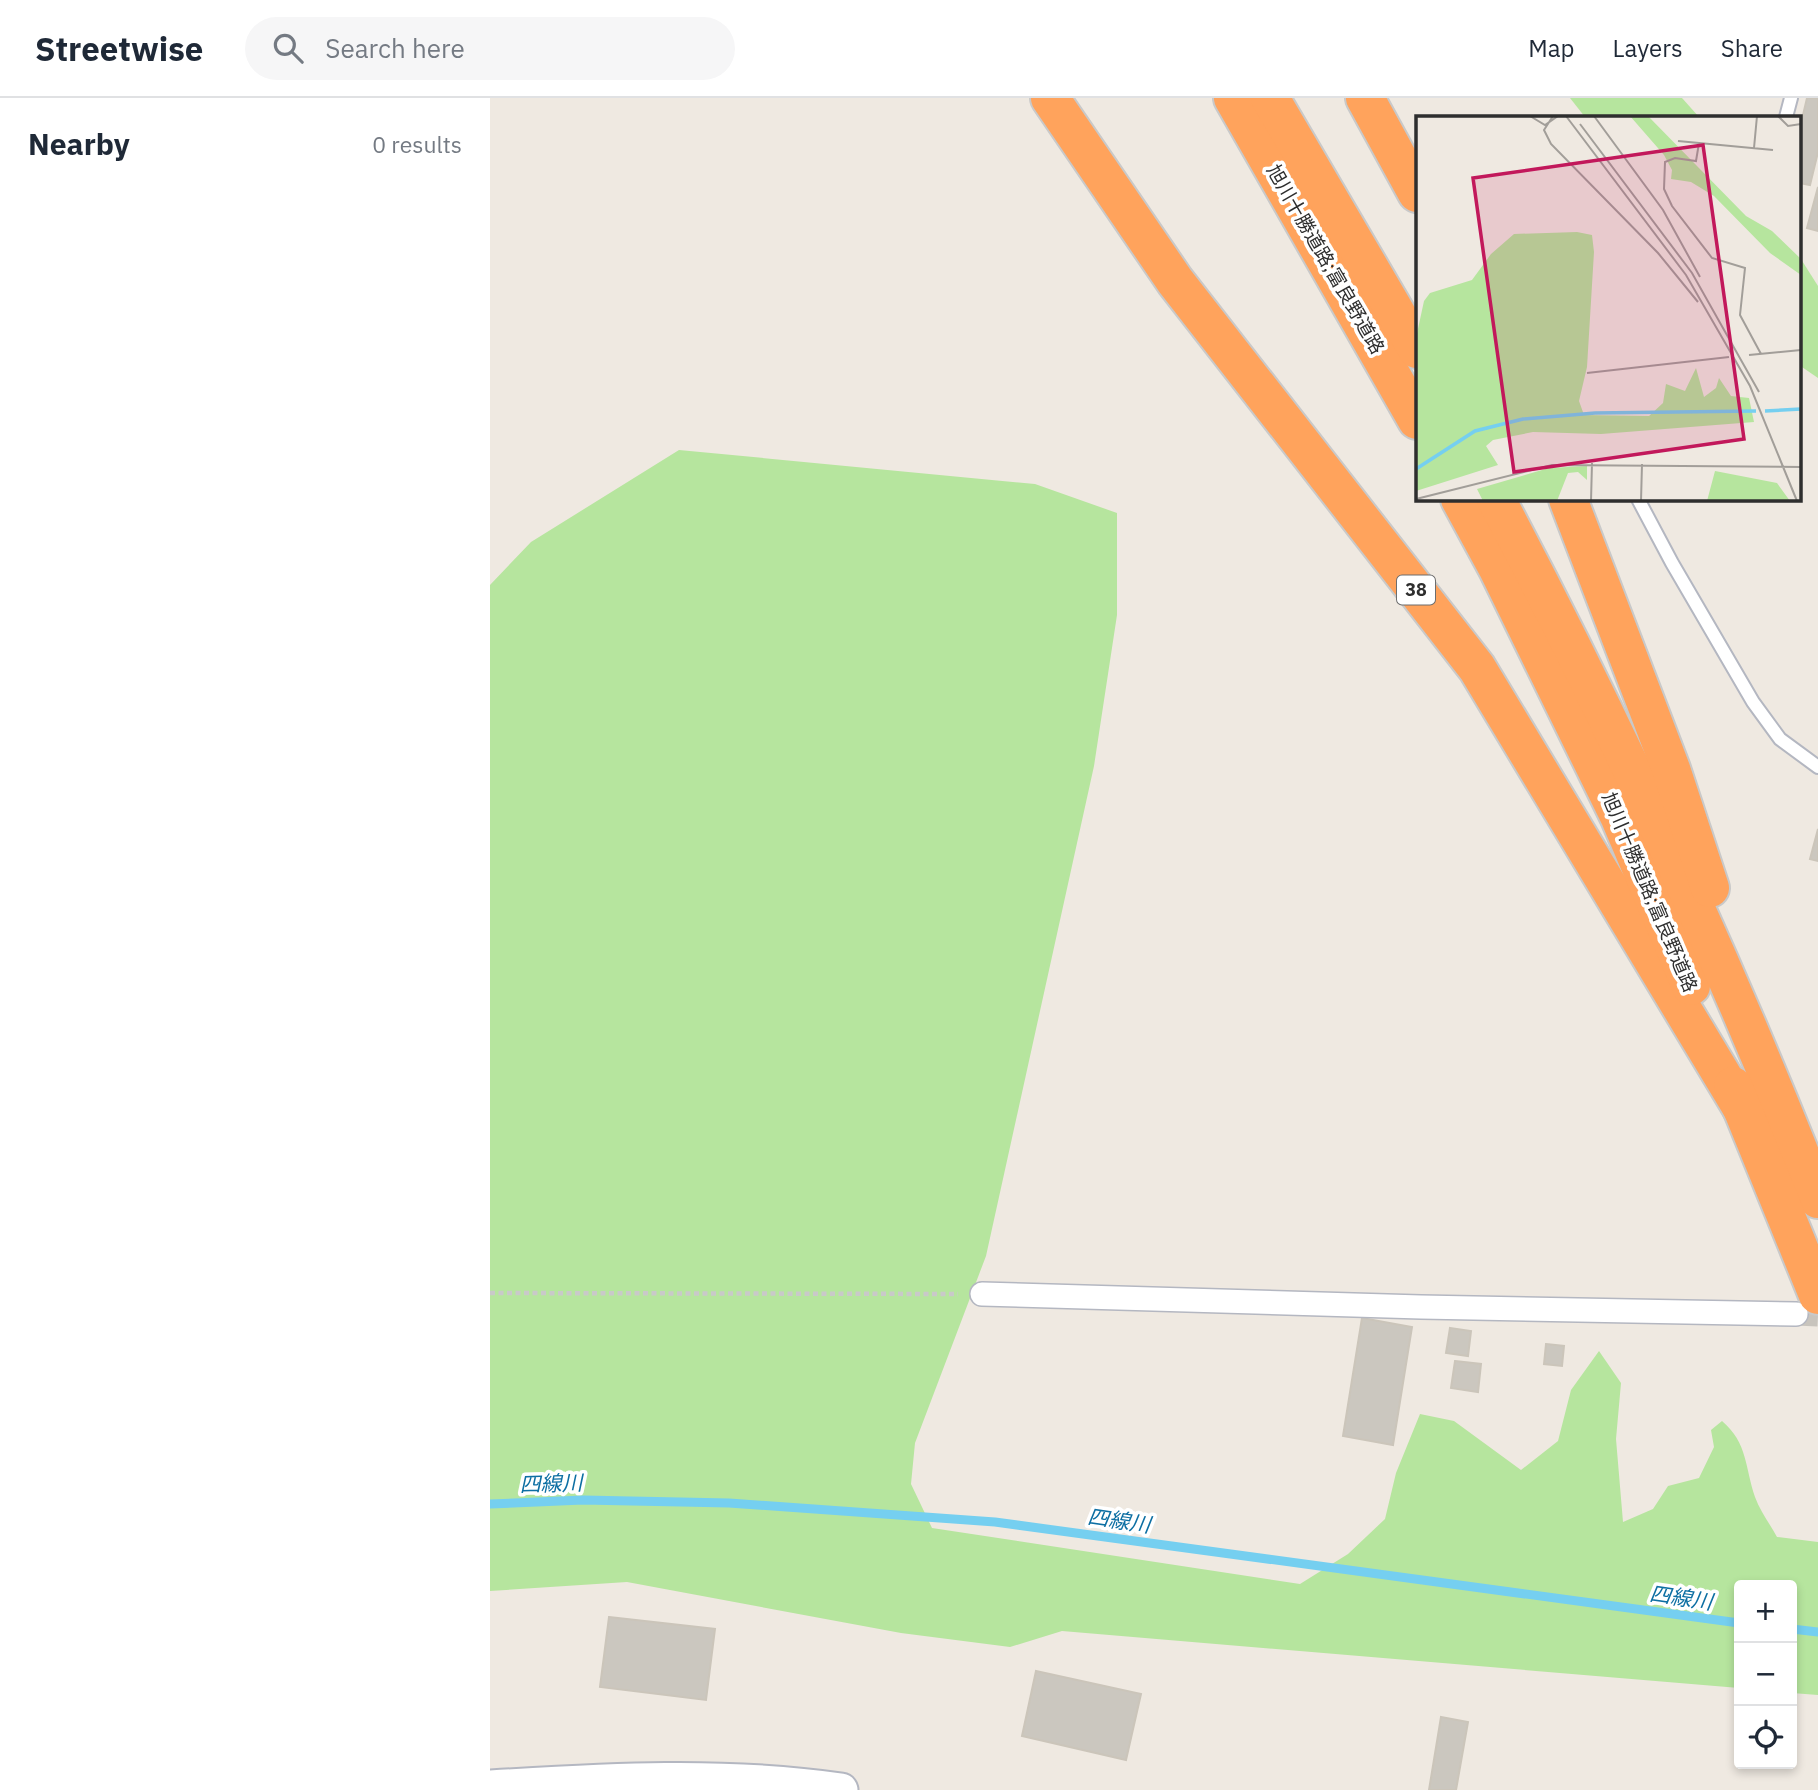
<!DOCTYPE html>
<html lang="en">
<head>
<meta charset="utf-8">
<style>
  body { margin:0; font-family:"IBM Plex Sans","Noto Sans JP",sans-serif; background:#f6f6f7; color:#1f2937 }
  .controls { position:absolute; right:21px; bottom:21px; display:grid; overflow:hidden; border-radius:7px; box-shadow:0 4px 10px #0003 }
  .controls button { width:63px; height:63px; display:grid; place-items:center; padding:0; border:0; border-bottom:2px solid #e0e1e3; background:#fff; color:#1f2937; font:35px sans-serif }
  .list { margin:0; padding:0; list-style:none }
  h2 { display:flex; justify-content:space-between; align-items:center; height:91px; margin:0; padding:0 28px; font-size:30px }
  h2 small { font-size:23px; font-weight:400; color:#747a83 }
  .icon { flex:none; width:38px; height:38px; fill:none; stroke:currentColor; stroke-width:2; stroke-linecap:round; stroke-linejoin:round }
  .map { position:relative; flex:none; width:1328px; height:1692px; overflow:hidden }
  header { display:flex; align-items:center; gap:42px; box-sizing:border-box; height:98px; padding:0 35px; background:#fff; border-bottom:2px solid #e0e1e3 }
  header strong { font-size:33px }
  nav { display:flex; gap:38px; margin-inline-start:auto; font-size:24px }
  .search { width:490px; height:63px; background:#f6f6f7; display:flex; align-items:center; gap:18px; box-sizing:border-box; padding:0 24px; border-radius:38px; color:#747a83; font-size:26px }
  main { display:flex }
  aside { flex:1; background:#fff }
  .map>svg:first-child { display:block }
  .green { fill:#b6e59e }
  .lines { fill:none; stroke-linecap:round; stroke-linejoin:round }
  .stream { stroke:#75cff0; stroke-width:9 }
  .building { fill:#cbc7bf; stroke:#cbc5ba; stroke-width:2 }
  .street-tunnel { stroke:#c8c4bd; stroke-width:23; stroke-dasharray:23 11; stroke-linecap:butt }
  .lane-casing { stroke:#b4b7c1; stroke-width:16 }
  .street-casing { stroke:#b4b7c1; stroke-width:26 }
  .secondary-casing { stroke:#b4b7c1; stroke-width:37 }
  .highway-casing { stroke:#c9c9c9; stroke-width:42 }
  .path { stroke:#c9c9c9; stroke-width:4.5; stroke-dasharray:5 3.5; stroke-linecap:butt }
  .lane { stroke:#fff; stroke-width:12 }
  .street { stroke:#fff; stroke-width:23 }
  .secondary { stroke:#fff; stroke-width:33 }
  .highway { stroke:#ffa35c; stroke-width:38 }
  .labels { text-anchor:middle; stroke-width:7; stroke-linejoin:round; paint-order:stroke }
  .shield { fill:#fff; stroke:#6d6d6d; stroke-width:2 }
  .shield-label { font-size:18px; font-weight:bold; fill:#2e2e2e }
  .street-label { font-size:19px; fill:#2e2e2e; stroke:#fff }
  .water-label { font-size:21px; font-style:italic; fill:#0d6fa3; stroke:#fff }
  .inset-river { fill:none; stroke:#75cff0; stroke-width:3.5 }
  .inset-road { fill:none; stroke:#a29e99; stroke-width:2 }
  .view { fill:#c2185b; fill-opacity:0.15; stroke:#c2185b; stroke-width:3.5 }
  .inset-edge { fill:none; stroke:#2e2e2e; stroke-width:3.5 }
</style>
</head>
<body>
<header>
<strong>Streetwise</strong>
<div class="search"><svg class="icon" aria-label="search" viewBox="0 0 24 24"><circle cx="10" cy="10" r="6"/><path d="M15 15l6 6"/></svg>Search here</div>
<nav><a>Map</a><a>Layers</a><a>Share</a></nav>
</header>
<main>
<aside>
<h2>Nearby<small>0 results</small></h2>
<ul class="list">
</ul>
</aside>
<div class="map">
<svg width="1328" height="1692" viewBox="0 0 1328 1692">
  <rect width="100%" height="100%" fill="#efe9e1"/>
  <!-- green -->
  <g class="green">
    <polygon points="1080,0 1192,0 1209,19 1095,19"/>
    <polygon points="1309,158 1328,188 1328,280 1309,267"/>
    <path d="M189,352L545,386L627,415V517L604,668L496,1158L425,1345L421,1386L442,1430L810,1486L858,1456L895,1421L906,1375L930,1316L964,1323L1031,1372L1068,1343L1081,1292L1109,1253L1131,1285L1126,1341L1133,1424L1163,1411L1178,1388L1209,1380L1224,1349L1221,1332L1232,1323C1258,1345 1255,1370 1265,1399C1270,1413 1280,1426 1287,1439L1328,1444V1597L1302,1595V1487H1249V1590L572,1533L520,1549L411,1535L137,1484L0,1493V487L41,444Z"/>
  </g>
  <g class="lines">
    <!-- stream -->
    <g class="stream">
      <polyline points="0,1406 93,1402 239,1405 505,1424 1249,1525"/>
      <polyline points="1302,1531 1328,1534"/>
    </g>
  </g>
  <!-- building -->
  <g class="building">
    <polygon points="1317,0 1328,0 1328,54 1320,87 1309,85 1309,34"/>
    <polygon points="1328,89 1328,133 1317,130"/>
    <polygon points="1328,731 1328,763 1320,761"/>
    <polygon points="872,1220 922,1229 903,1347 853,1338"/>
    <polygon points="960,1230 981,1233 978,1258 956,1255"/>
    <polygon points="1056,1246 1074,1248 1072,1268 1054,1266"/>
    <polygon points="965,1263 991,1266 988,1294 961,1290"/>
    <polygon points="119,1519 225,1531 216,1602 110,1589"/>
    <polygon points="546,1573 651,1596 636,1662 532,1638"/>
    <polygon points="951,1619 978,1624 966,1692 939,1692"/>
  </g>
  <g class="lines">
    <!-- street-tunnel -->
    <polyline class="street-tunnel" points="1306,1216 1328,1217"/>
    <defs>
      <g id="lane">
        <polyline points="1296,19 1301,0"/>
        <polyline points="1148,401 1182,465 1263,604 1290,641 1328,669"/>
      </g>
      <polyline id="street" points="492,1196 931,1209 1306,1216"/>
      <path id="secondary" d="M0,1689C116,1682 235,1675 351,1692"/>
      <g id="highway">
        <polyline points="560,0 685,183 987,570 1253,1012"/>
        <polyline points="743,0 927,322"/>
        <polyline points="780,0 927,251"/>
        <polyline points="875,0 927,95"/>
        <polyline points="970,401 1008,471 1130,720 1201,888"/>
        <path d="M1006,401C1126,628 1234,862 1328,1101"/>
        <polyline points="1078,401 1181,671 1220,790"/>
        <polyline points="1243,988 1328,1197"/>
      </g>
    </defs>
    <!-- lane casing -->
    <use href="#lane" class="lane-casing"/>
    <!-- street casing -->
    <use href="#street" class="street-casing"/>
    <!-- secondary casing -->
    <use href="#secondary" class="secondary-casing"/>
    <!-- highway casing -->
    <use href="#highway" class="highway-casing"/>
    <!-- path -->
    <polyline class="path" points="0,1195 468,1196"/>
    <!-- lane -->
    <use href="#lane" class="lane"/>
    <!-- street -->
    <use href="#street" class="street"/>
    <!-- secondary -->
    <use href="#secondary" class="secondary"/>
    <!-- highway -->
    <use href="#highway" class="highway"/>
  </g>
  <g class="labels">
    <!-- shield labels -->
    <rect class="shield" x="907" y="477.5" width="38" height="29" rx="5"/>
    <g class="shield-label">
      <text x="926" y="498">38</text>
    </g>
    <!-- street labels -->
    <g class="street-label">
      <text transform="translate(836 161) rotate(60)" y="7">旭川十勝道路;富良野道路</text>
      <text transform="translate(1160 794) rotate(67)" y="7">旭川十勝道路;富良野道路</text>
    </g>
    <!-- water labels -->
    <g class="water-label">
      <text transform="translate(61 1386) rotate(-2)" y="7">四線川</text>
      <text transform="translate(629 1423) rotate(8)" y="7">四線川</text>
      <text transform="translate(1191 1500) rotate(8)" y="7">四線川</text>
    </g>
  </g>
  <!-- overview -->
  <g transform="translate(926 18)">
    <rect width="385" height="385" fill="#efe9e1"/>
    <path d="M214,0H232L330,100L356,115L385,143V159L354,137L298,80L275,66L255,63L256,54L248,39ZM161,116L176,119L178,136L171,251L163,285L168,299L233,300L247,287L250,268L269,275L280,252L288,281L300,272L303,262L315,280L333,282L338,306L185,318L117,316L77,324L70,330L82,349L0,375V222L8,185L14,177L56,164L75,138L98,118ZM171,350V364L162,356L152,357L141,385H67L61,373L133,352ZM299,355L361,367L374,385H291Z" fill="#b6e59e"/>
    <path class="inset-river" d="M349,295L385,293M0,353L59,315L107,303L179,297L340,295"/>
    <path class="inset-road" d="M114,0L129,9L142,0M137,0L128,14L135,28L242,137L282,186M150,0L270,159L334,270L381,385M178,0L247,94L284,161M362,0L372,10L385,8M164,8L276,157L343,276M262,25L357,34M283,27L280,45L259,42L249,46L248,73L256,90L296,142L329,152L324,199L345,238M338,32L341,0M333,239L385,234M171,257L313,241M0,383L136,349L385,351M175,385L176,347M225,385L226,348"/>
    <path class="view" d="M287,29L328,323L98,356L57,62Z"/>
    <rect width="385" height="385" class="inset-edge"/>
  </g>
</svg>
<div class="controls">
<button>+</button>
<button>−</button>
<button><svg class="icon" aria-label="locate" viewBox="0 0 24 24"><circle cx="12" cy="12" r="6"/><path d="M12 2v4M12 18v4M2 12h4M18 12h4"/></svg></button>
</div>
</div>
</main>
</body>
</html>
